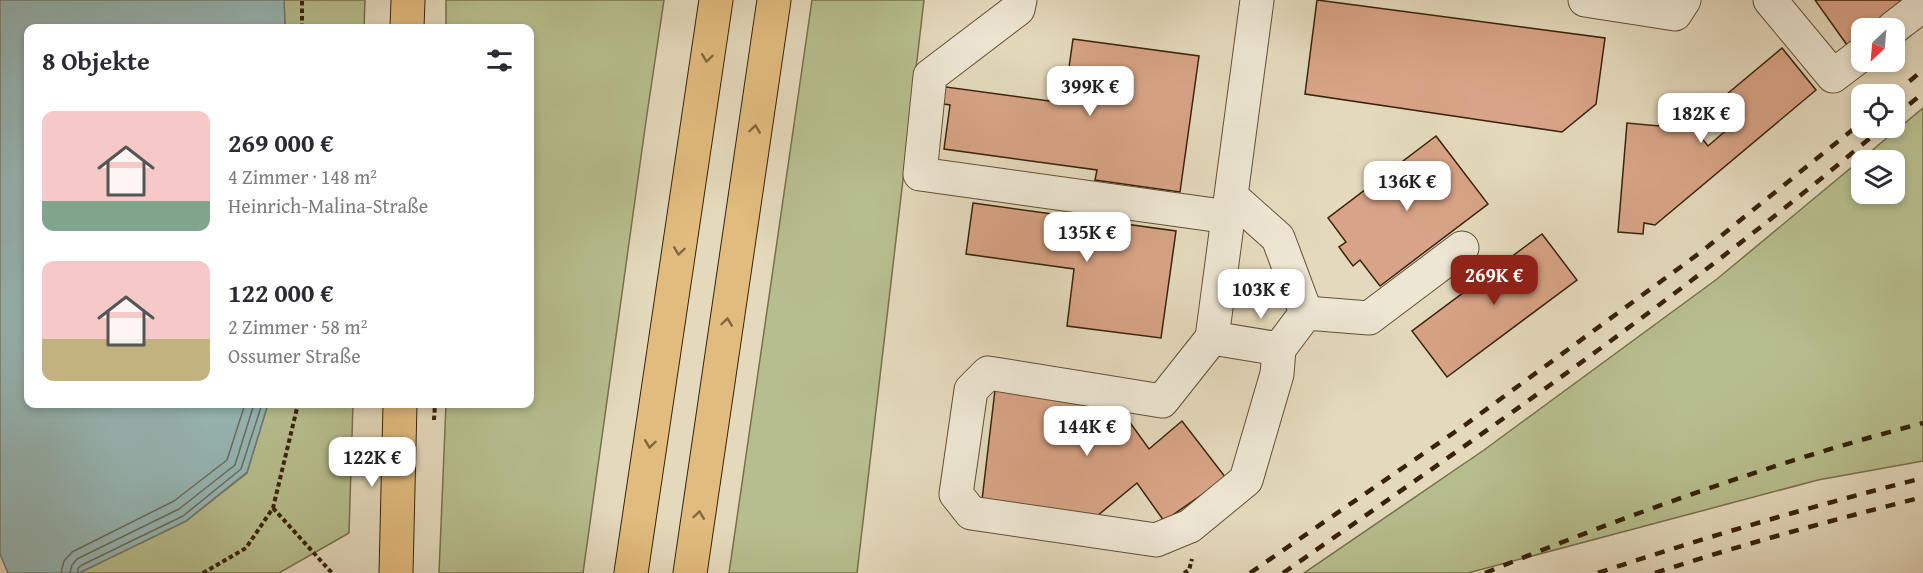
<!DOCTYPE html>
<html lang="de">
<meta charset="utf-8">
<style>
body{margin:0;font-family:"Gentium Book Plus",serif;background:#f7f7f7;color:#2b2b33;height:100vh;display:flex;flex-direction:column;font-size:22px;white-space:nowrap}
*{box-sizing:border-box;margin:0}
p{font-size:20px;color:#7c7c81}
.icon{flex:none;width:33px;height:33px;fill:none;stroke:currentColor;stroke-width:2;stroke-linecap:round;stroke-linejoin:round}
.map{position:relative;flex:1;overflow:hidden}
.sheet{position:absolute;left:24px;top:24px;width:510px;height:384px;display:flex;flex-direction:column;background:#fff;border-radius:12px;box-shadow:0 3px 9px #0003}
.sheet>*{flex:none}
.needle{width:39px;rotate:206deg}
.controls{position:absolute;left:1851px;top:18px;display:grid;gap:12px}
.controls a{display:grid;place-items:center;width:54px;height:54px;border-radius:12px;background:#fff;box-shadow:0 3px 9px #0003;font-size:30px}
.price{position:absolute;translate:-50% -51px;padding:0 14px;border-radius:12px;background:#fff;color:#222;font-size:20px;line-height:39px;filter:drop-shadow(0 2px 3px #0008)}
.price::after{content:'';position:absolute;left:50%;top:36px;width:18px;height:14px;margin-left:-9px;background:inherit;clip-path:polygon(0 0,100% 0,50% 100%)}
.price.current{background:#8f2418;color:#fff}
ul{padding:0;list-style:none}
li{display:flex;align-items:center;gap:18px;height:150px;padding:0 18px}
li span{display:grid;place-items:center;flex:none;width:168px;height:120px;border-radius:12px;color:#555}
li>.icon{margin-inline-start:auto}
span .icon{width:72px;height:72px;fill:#fffc;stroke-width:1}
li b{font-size:26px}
h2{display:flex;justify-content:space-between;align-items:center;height:72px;padding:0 18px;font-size:26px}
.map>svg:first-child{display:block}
.green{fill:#b7be8e;stroke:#78704b;stroke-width:1.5;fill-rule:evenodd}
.water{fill:#97b9b8;stroke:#717d72;stroke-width:1.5}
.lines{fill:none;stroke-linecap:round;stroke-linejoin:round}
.shore{stroke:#686e60;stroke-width:1.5}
.building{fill:#d8a386;stroke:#382308;stroke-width:1.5}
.minor-casing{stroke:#635035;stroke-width:35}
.major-casing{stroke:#382308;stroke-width:35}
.highway-casing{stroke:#382308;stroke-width:35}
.path{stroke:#382308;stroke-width:4;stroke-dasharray:4.5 3;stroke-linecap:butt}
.minor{stroke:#ede6d3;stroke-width:33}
.major{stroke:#e2bc7e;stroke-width:33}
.highway{stroke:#e2bc7e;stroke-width:33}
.rail{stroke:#382308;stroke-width:4.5;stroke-dasharray:10 10;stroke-linecap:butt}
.oneway{stroke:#84683d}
</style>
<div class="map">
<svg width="1923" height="573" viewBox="0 0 1923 573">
<rect width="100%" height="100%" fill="#e4d9bc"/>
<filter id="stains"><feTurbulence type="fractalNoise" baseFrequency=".00333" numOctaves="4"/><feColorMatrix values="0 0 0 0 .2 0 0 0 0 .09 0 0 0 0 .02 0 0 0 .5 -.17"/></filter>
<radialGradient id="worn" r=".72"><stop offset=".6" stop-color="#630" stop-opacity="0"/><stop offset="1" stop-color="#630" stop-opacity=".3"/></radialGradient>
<g class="green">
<polygon points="284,0 365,0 364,28 285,28"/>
<polygon points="446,0 664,0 646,121 583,573 439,573 446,404 530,404 530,28 446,28"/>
<polygon points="812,0 924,0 857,573 729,573"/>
<path d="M1923 108V461L1818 480 1468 573H1304L1484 450 1717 279ZM1862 160H1894V194H1862Z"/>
<polygon points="268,404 353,404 349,533 279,573 79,573 186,521 247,473"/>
</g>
<polygon class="water" points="0,0 284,0 285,28 28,28 28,404 268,404 247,472 186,521 79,573 8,573 0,554"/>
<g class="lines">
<g class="shore">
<polyline points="61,573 64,561 72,552 174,501 227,460 245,404"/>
<polyline points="70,573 72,565 77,559 179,509 235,465 254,404"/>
<polyline points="78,573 78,568 82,565 183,516 241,469 262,404"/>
</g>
</g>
<g class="building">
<polygon points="1317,0 1605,38 1596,104 1562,132 1305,94"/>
<polygon points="1815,0 1910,0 1870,28 1862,28 1862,35 1847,45"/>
<polygon points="1073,39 1199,56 1180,192 1095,180 1097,170 944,149 950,105 937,103 939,86 1064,103"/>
<polygon points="1782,48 1816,90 1655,225 1644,223 1643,234 1618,232 1627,123 1659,126 1662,103 1669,97 1708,146 1744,115 1727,94"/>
<polygon points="1436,136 1488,204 1380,286 1360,260 1353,266 1339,247 1346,242 1328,218"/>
<polygon points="973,203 1176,231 1161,338 1067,326 1074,269 966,254"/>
<polygon points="1542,234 1577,280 1447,377 1412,331"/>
<polygon points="995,390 1113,399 1149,449 1182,421 1226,478 1164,521 1137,483 1097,516 982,500"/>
</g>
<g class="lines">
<defs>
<g id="minor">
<polyline points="1020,0 1018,9 930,76 920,174 1229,217"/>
<polyline points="1585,0 1675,14 1684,0"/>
<polyline points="1770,0 1833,76 1862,54"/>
<polyline points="1893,28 1923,5"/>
<polyline points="1232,197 1278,238 1306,313 1279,349 1212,338 1257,0"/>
<polyline points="1306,313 1369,318 1462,248"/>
<polyline points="1212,338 1162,401 988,373 971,390 956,494 971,513 1156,540 1190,526 1246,480 1277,374 1279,349"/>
</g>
<g id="major">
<polyline points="407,28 408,0"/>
<polyline points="396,573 400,404"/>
</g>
<g id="highway">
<polyline points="631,573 716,0"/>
<polyline points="690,573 774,0"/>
</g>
</defs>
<use href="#minor" class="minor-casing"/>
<use href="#major" class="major-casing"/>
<use href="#highway" class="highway-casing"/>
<g class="path">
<polyline points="302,28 302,0"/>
<polyline points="434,420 435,404"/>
<polyline points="273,508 332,573"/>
<polyline points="203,573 246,548 273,508 298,404"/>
<polyline points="1184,573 1189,570 1192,559"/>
</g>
<use href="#minor" class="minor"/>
<use href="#major" class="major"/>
<use href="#highway" class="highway"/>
<g class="rail">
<polyline points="1894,94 1923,70"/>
<polyline points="1894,117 1923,93"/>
<polyline points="1250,573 1465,425 1701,252 1862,122"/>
<path d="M1283 573C1487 431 1692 289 1882 128"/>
<path d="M1485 573C1627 515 1774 462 1923 423"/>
<path d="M1598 573C1705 537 1813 506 1923 478"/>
<path d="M1655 573C1743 544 1833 520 1923 497"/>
</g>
</g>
<defs><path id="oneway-chevron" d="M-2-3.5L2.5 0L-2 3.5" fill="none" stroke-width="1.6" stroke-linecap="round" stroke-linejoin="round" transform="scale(1.5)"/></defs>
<g class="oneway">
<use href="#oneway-chevron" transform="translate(707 58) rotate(98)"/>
<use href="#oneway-chevron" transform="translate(755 129) rotate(-82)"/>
<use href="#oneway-chevron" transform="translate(679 251) rotate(98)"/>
<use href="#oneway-chevron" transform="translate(727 322) rotate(-82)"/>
<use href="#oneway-chevron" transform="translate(650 444) rotate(98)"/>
<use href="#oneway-chevron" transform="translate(699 515) rotate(-82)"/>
</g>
<rect width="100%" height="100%" filter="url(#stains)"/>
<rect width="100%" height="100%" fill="url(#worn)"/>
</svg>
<div class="controls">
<a><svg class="needle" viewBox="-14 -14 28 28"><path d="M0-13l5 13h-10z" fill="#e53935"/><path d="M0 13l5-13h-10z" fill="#7c7c81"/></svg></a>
<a><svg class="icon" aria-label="locate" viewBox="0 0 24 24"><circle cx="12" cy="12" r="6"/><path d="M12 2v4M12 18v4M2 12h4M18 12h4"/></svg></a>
<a><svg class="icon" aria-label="layers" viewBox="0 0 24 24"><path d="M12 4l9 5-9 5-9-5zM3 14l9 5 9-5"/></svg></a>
</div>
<b class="price" style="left:1090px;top:117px">399K €</b>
<b class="price" style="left:1701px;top:144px">182K €</b>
<b class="price" style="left:1407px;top:212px">136K €</b>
<b class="price" style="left:1087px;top:263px">135K €</b>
<b class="price current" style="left:1494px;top:306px">269K €</b>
<b class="price" style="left:1261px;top:320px">103K €</b>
<b class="price" style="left:1087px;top:457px">144K €</b>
<b class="price" style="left:372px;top:488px">122K €</b>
<section class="sheet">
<h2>8 Objekte<svg class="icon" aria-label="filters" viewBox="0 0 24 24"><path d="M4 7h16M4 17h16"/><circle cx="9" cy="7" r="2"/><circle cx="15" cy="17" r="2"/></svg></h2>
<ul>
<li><span style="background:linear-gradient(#f6c9c9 75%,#7fa58c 0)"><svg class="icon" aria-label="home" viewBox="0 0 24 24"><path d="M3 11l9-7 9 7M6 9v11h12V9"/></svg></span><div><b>269 000 €</b><p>4 Zimmer · 148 m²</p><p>Heinrich-Malina-Straße</p></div></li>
<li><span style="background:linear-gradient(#f6c9c9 65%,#c2b280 0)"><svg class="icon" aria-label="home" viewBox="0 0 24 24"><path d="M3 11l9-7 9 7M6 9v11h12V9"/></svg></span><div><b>122 000 €</b><p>2 Zimmer · 58 m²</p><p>Ossumer Straße</p></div></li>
</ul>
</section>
</div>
